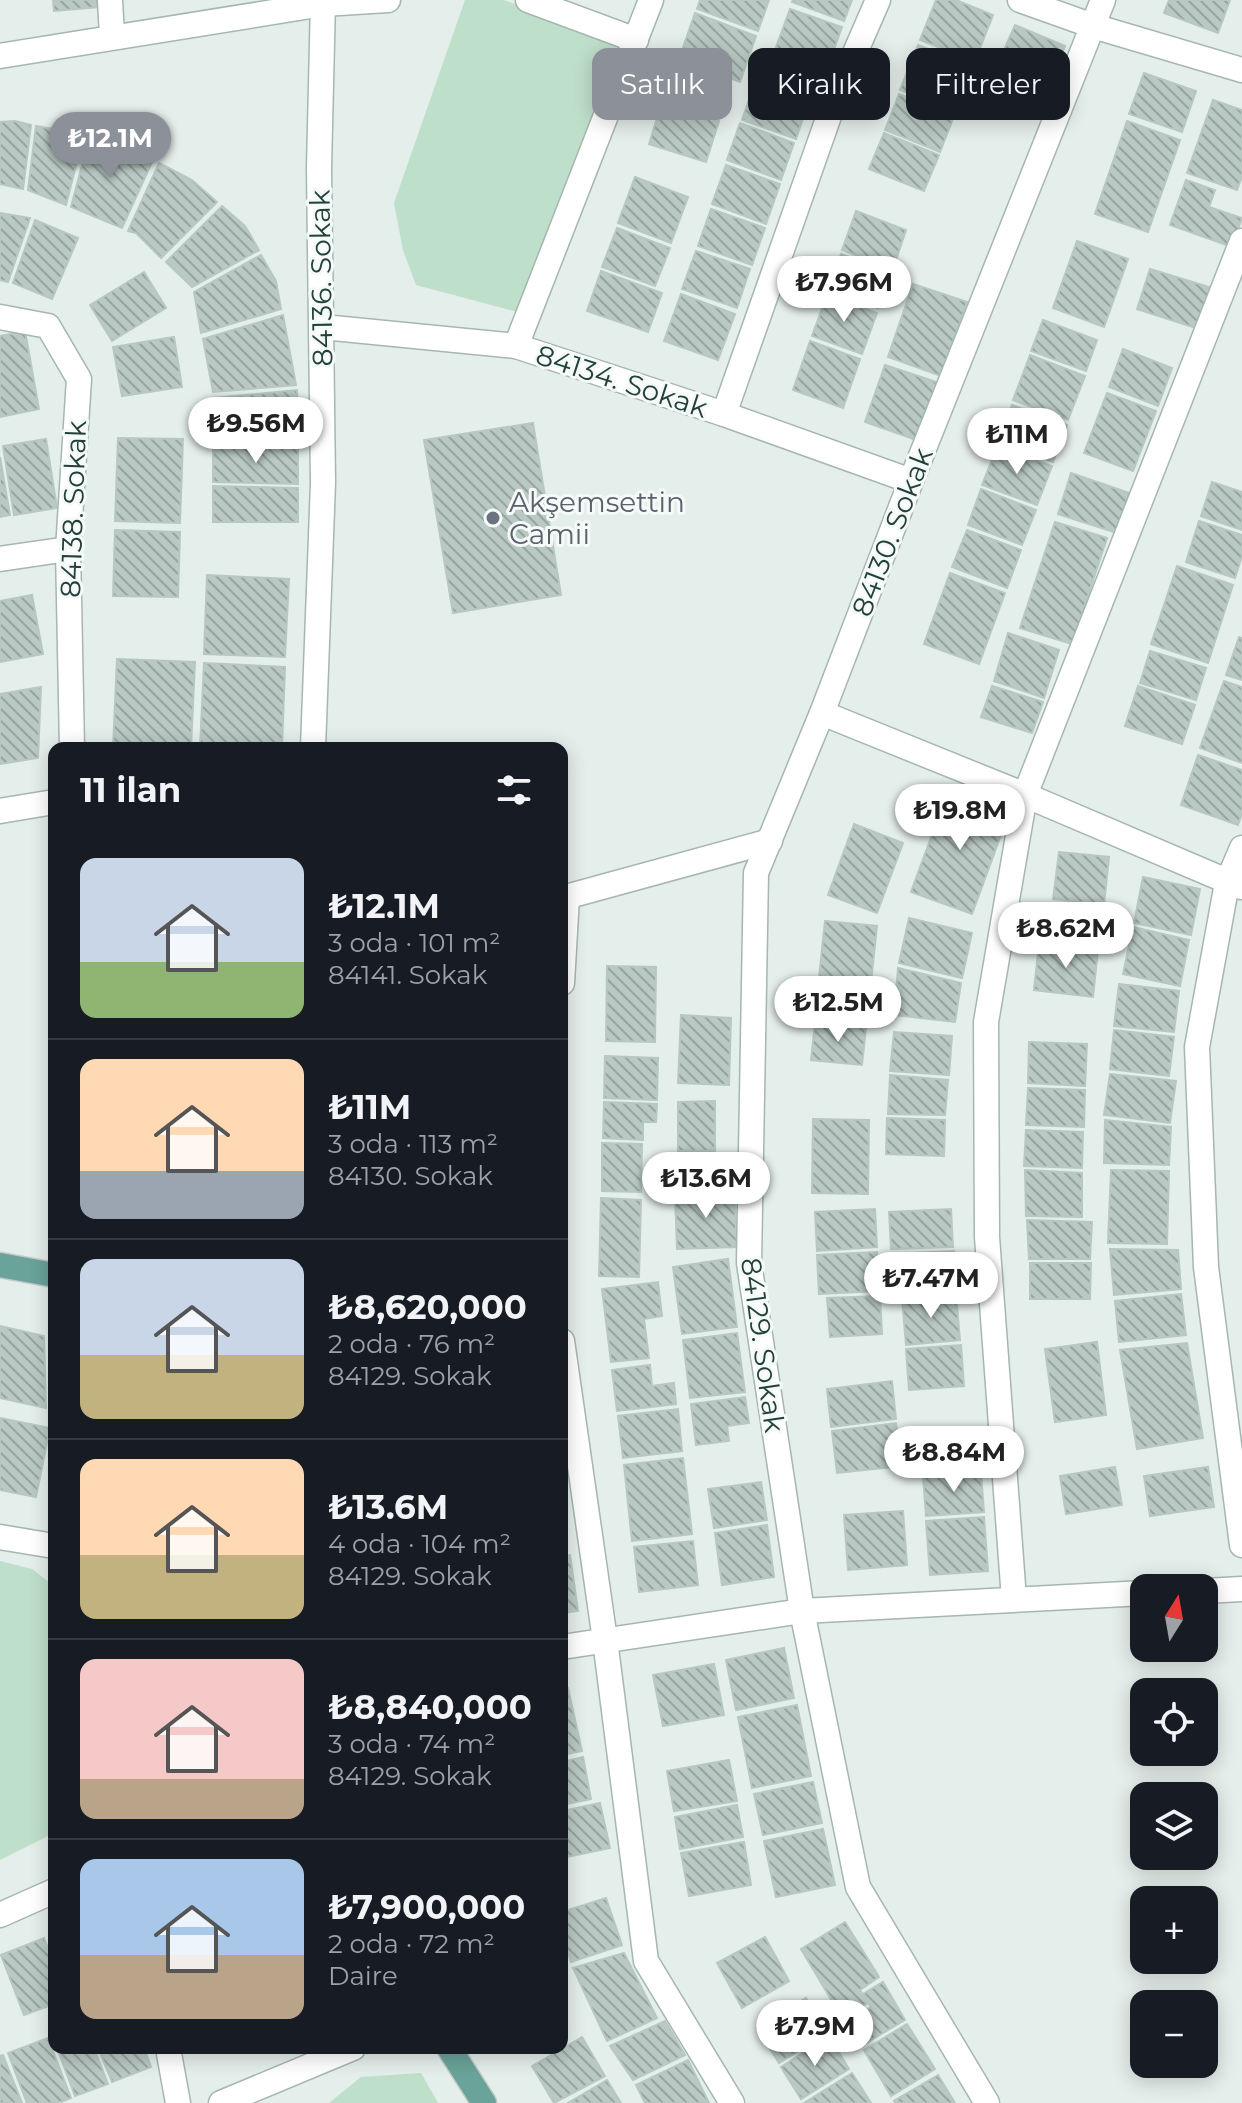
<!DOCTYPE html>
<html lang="tr">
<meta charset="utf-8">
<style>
body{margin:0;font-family:Montserrat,sans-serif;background:#20242c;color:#f1f3f6;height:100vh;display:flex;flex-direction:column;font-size:30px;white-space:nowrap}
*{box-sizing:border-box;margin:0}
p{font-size:26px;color:#9ea1a6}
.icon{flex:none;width:44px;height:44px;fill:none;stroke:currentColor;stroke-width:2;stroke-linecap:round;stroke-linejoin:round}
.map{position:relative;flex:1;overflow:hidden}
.drawer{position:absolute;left:48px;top:742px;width:520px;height:1312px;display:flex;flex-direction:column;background:#171b24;border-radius:16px;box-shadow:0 4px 20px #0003}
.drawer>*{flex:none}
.banner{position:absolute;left:592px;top:48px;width:530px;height:72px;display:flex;gap:16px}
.needle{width:52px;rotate:11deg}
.buttons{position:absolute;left:1130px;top:1574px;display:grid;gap:16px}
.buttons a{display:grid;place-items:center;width:88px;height:88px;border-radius:16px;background:#171b24;box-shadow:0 4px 20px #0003;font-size:40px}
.price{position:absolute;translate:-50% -68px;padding:0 18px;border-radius:28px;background:#fff;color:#222;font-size:26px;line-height:52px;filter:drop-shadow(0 2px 4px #0008)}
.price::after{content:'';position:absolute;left:50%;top:48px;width:24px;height:18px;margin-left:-12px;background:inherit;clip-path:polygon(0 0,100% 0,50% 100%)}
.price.selected{background:#8c9099;color:#fff}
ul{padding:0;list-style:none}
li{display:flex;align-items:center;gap:24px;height:200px;padding:0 32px}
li+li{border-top:2px solid #363941}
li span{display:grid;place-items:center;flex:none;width:224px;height:160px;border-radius:16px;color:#555}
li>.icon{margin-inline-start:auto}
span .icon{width:96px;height:96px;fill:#fffc;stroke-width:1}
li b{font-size:34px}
h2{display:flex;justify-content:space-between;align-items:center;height:96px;padding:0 32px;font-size:34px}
.pill{padding:0 28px;border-radius:16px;background:#171b24;box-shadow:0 4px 20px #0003;font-size:28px;line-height:72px}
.pill.selected{background:#8c9099;color:#fff}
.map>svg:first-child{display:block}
.green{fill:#bedfc9}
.building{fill:url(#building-back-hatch);stroke:#b7c8c2;stroke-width:2}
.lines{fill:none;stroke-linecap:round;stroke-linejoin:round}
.minor-casing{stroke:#a6b6b2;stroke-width:27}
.major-casing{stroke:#c1cac8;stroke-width:27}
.minor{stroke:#fff;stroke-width:24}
.major{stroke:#69a399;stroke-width:24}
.worship-dot{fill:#6b7280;stroke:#f5faf8;stroke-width:3}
.labels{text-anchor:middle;stroke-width:6;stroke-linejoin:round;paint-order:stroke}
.street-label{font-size:28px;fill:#23403b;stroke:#f5faf8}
.worship-label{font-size:28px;fill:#5b616d;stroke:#f5faf8;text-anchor:start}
</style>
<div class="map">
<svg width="1242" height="2103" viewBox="0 0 1242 2103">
<defs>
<pattern id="building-back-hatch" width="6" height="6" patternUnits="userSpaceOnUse" patternTransform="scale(2)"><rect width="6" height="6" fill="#bac9c4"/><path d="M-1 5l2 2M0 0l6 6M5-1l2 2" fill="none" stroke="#97a5a0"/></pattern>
</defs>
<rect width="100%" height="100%" fill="#e4eeea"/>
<g class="green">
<polygon points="465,0 504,0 625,45 529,315 416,285 403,250 394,203"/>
<polygon points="0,1561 32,1569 54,1586 54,1833 0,1860"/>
<polygon points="421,2073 438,2103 329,2103 361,2077"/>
</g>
<g class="building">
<polygon points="53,0 98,0 99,7 54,11"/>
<polygon points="700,0 769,0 758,31 697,9"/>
<polygon points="793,0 852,0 844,21 792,2"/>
<polygon points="936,0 956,0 993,15 975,61 920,40"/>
<polygon points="1169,0 1230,0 1218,33 1164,13"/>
<polygon points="790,9 842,27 819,90 767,72"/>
<polygon points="695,13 756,36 740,82 679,59"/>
<polygon points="1015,25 1065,46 1050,81 1034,74 1028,90 993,75"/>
<polygon points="918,45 973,67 955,112 900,90"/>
<polygon points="1144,73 1196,91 1182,132 1129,114"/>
<polygon points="754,85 808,104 796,139 742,120"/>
<polygon points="899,94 954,116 940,152 885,130"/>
<polygon points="1213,100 1242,110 1242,176 1237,190 1187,173"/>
<polygon points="662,102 719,121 706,162 649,144"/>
<polygon points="15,121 31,125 23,189 0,184 0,122"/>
<polygon points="1127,121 1180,140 1148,232 1095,214"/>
<polygon points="740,123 794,143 781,180 727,160"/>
<polygon points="36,126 84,134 66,205 28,190"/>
<polygon points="884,133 939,155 924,191 869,169"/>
<polygon points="90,135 112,140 153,160 122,228 71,207"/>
<polygon points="159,163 192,180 217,202 161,258 136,233 128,231"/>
<polygon points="726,165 780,184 766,224 712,204"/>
<polygon points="635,177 688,197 671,243 618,223"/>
<polygon points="1186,180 1215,190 1209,207 1242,218 1232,247 1170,225"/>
<polygon points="222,206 245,226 259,250 192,287 166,262"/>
<polygon points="711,209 765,228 752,265 698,246"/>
<polygon points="856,211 906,230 893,269 842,250"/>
<polygon points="0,213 30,218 8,282 0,280"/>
<polygon points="35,220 78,238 52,299 13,283"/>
<polygon points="617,228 670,248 655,286 602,267"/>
<polygon points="1077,241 1128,259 1104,327 1053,308"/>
<polygon points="696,251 750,269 737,308 682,289"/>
<polygon points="841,254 891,273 878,308 828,290"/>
<polygon points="261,255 276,281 281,309 201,333 194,292"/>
<polygon points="1150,269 1212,288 1199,329 1137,309"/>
<polygon points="601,271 662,293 648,332 587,311"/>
<polygon points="144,272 166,308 112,341 90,305"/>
<polygon points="913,284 967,302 941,376 888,357"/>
<polygon points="681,294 735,314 718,360 664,341"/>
<polygon points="827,295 877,313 862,354 812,336"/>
<polygon points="283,315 296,385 213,392 203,339"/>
<polygon points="1043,320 1097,340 1086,371 1031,351"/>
<polygon points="25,331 39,409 0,417 0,336"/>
<polygon points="174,337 182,387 122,396 113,347"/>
<polygon points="810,341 860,359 843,408 793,390"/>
<polygon points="1123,349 1172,368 1158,406 1109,387"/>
<polygon points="1030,355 1085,376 1068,420 1013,400"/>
<polygon points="885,365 939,383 919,441 865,422"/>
<polygon points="297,390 299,441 214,441 214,398"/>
<polygon points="1107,393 1156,411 1133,471 1084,453"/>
<polygon points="1012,405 1067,425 1053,462 998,442"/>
<polygon points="533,423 561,595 453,613 424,440"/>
<polygon points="118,438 183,439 180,523 115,521"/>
<polygon points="46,439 57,508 14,515 3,446"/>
<polygon points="213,446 298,446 298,484 213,482"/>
<polygon points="997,447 1052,466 1037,505 982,485"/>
<polygon points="0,457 10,515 0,517"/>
<polygon points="1071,473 1129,493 1117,533 1058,514"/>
<polygon points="1212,482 1242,492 1242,530 1201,516"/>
<polygon points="213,486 298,488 298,522 213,522"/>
<polygon points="981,489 1036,510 1022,545 968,525"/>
<polygon points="1199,521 1242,535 1242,556 1235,578 1186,562"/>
<polygon points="1055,522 1107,538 1072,644 1020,628"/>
<polygon points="115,530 180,532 178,597 113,596"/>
<polygon points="967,530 1021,550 1007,588 952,567"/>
<polygon points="1177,566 1233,585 1208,663 1151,644"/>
<polygon points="950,573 1005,593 979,664 924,644"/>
<polygon points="207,575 289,579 285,657 204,654"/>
<polygon points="32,595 43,654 0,662 0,601"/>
<polygon points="1008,633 1059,650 1044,698 994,681"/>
<polygon points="1239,637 1242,638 1242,680 1226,675"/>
<polygon points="1150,651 1206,668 1196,700 1140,683"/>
<polygon points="117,659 195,662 191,748 113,748"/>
<polygon points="204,663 285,667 282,748 200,748"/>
<polygon points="1224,681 1242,687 1242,763 1200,748"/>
<polygon points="992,686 1043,702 1032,733 981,717"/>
<polygon points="1138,686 1195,705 1182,744 1125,726"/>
<polygon points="41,687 38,758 0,764 0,694"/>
<polygon points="1198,755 1242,770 1242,813 1238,825 1181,805"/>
<polygon points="948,791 1009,813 972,914 911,892"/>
<polygon points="854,824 903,843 877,913 828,895"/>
<polygon points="1059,852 1109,857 1104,905 1053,899"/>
<polygon points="1143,877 1200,889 1191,935 1134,923"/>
<polygon points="1043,903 1103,910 1099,946 1039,939"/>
<polygon points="909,918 972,933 962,978 899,963"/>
<polygon points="825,921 877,926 867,1020 815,1015"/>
<polygon points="1133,927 1189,940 1180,986 1123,974"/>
<polygon points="1039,943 1098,950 1093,997 1034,990"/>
<polygon points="607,966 656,967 655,1042 606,1041"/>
<polygon points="898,968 961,983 955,1022 894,1015"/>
<polygon points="1119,984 1179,991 1174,1032 1114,1026"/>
<polygon points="681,1015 731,1018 729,1085 678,1083"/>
<polygon points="815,1022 866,1028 862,1065 811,1060"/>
<polygon points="1114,1030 1174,1037 1169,1076 1110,1069"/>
<polygon points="894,1032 952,1036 949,1075 890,1071"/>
<polygon points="1029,1042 1087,1044 1085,1086 1028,1083"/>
<polygon points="605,1056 658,1058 657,1100 604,1098"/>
<polygon points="1110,1074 1176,1081 1170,1123 1104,1115"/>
<polygon points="890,1075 948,1080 945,1115 888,1114"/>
<polygon points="1028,1088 1085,1090 1084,1127 1026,1125"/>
<polygon points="715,1101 715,1151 678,1151 678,1102"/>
<polygon points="604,1102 657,1104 656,1122 643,1122 643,1140 603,1138"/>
<polygon points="887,1118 945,1120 944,1156 886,1154"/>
<polygon points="813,1119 869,1120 868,1194 812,1193"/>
<polygon points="1105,1120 1171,1127 1169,1165 1104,1163"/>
<polygon points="1026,1130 1083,1132 1082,1168 1024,1166"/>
<polygon points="602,1143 642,1144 641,1192 602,1191"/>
<polygon points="1025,1170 1082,1173 1082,1217 1026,1216"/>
<polygon points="1111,1170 1169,1171 1167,1244 1108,1243"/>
<polygon points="734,1191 737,1247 677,1249 675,1194"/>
<polygon points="601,1198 641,1200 639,1277 599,1276"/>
<polygon points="875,1209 877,1247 817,1251 815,1212"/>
<polygon points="951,1209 953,1247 891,1249 889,1212"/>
<polygon points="1027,1220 1092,1222 1090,1259 1029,1259"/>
<polygon points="1110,1249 1178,1250 1181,1289 1114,1295"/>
<polygon points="954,1251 955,1289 895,1295 891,1254"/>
<polygon points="877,1252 879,1291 819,1294 817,1255"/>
<polygon points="728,1259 737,1327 682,1334 673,1267"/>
<polygon points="1030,1263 1091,1263 1090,1299 1030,1299"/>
<polygon points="658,1282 662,1316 644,1319 649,1358 611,1362 602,1289"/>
<polygon points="956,1294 960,1340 906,1345 902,1299"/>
<polygon points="1181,1294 1186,1335 1119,1342 1115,1301"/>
<polygon points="880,1296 882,1334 830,1337 827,1298"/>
<polygon points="0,1326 44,1336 46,1408 0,1398"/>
<polygon points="737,1333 745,1392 690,1398 683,1340"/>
<polygon points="1097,1342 1106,1415 1055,1422 1045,1349"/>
<polygon points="1187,1343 1203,1438 1137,1449 1120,1350"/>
<polygon points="961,1345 964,1386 909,1390 906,1349"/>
<polygon points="650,1365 652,1386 674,1383 676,1404 617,1411 612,1370"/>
<polygon points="892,1381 896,1419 831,1427 827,1389"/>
<polygon points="745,1397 749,1423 727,1426 729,1441 696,1445 691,1404"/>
<polygon points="678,1409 682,1451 623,1458 618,1416"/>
<polygon points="0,1418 50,1428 36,1497 0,1490"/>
<polygon points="896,1423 902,1466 837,1473 832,1431"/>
<polygon points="683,1458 692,1534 632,1541 624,1465"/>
<polygon points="1115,1467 1122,1505 1066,1514 1060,1476"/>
<polygon points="1208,1467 1214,1507 1150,1516 1144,1476"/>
<polygon points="981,1473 984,1512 926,1516 923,1477"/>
<polygon points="761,1482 767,1520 714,1528 708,1489"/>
<polygon points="903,1511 907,1565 848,1570 844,1515"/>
<polygon points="984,1517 988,1571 930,1575 926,1521"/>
<polygon points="767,1525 774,1577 722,1585 715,1533"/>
<polygon points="693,1541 698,1585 639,1592 634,1547"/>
<polygon points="570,1555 578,1611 562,1613 562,1556"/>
<polygon points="784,1648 794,1698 736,1710 726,1660"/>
<polygon points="714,1664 724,1715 663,1726 653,1675"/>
<polygon points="568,1688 582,1751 562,1755 562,1689"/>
<polygon points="797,1705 811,1776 752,1788 738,1717"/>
<polygon points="583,1757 591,1799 562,1805 562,1762"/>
<polygon points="729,1760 737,1801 674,1811 667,1771"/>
<polygon points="813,1782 822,1823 763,1835 754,1794"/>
<polygon points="600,1803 610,1848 562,1858 562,1811"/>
<polygon points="737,1805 743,1837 680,1849 675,1817"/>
<polygon points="823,1829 835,1885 776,1897 764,1841"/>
<polygon points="744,1842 751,1885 689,1896 681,1853"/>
<polygon points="606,1898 622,1945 571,1962 562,1934 562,1912"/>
<polygon points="845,1922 879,1977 860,1990 868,2003 842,2018 801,1949"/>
<polygon points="765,1937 789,1981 742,2008 717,1963"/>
<polygon points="44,1938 54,1964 54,2004 24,2015 1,1955"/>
<polygon points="624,1953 657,2018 607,2041 573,1968"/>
<polygon points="883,1982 905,2020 861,2046 846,2024 871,2007 863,1994"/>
<polygon points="806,1998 827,2033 779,2063 757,2028"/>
<polygon points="665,2021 685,2055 633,2080 610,2046"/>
<polygon points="907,2024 935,2069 891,2096 864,2050"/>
<polygon points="829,2036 849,2069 801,2099 781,2067"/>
<polygon points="582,2037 605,2076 554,2103 532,2066"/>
<polygon points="48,2038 71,2098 58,2103 27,2103 8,2053"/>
<polygon points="57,2048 94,2048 108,2084 75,2096"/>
<polygon points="98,2048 144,2048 151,2067 112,2082"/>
<polygon points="3,2055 22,2103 0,2103 0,2056"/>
<polygon points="688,2060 709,2103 645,2103 636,2085"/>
<polygon points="852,2073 871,2103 804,2103"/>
<polygon points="938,2075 955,2103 895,2103 894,2101"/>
<polygon points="607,2080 621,2103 568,2103"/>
</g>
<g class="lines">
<defs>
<g id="minor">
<polyline points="110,0 112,36"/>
<polyline points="528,0 636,40"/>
<polyline points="1020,0 1093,26 1242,70"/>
<polyline points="0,56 323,4 388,0"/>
<polyline points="0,317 48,326 79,379 68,549 72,748"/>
<polyline points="323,327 516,346 724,414 911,481"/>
<polyline points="516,346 651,0"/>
<polyline points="724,414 835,99 878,0"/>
<polyline points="0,559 68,549"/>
<polyline points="822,713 1025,795 1241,887"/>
<polyline points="313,748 323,483 319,168 323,0"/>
<polyline points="0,811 54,802"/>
<polyline points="1242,848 1227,883 1197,1047 1206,1267 1242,1545"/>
<polyline points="562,898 770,841"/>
<polyline points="562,983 567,897"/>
<polyline points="562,1341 605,1640 646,1961 732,2103"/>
<polyline points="0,1537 54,1546"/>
<polyline points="1204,1591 1242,1589"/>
<polyline points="1014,1599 987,1237 986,1022 1025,795 1242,241"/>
<polyline points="562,1647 802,1611 1144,1593"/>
<polyline points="0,1915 54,1891"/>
<polyline points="168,2048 178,2103"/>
<polyline points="221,2103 353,2048"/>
<polyline points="987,2103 858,1887 802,1611 749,1263 756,873 822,713 911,481 1103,0"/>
</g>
<g id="major">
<polyline points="0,1265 54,1275"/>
<polyline points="449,2048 484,2103"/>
</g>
</defs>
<use href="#minor" class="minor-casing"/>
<use href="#major" class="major-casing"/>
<use href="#minor" class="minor"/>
<use href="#major" class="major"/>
</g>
<circle class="worship-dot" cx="493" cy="518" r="8"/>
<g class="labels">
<g class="street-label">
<text transform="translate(321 278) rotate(-91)" y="10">84136. Sokak</text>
<text transform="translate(622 381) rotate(18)" y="10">84134. Sokak</text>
<text transform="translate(73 509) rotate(-88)" y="10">84138. Sokak</text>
<text transform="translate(892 532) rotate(-69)" y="10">84130. Sokak</text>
<text transform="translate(763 1345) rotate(82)" y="10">84129. Sokak</text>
</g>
<g class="worship-label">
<text x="509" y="512">Akşemsettin<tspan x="509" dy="32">Camii</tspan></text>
</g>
</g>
</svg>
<div class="buttons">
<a><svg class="needle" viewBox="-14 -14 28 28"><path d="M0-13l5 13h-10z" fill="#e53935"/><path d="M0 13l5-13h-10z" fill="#9ea1a6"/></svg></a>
<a><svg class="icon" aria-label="locate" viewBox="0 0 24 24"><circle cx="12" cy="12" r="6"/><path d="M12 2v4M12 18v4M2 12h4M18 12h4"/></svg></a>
<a><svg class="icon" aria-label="layers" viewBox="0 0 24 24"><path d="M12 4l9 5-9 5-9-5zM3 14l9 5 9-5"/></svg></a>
<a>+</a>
<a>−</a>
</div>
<b class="price selected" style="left:110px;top:180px">₺12.1M</b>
<b class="price" style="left:844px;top:324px">₺7.96M</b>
<b class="price" style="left:256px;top:465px">₺9.56M</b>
<b class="price" style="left:1017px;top:476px">₺11M</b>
<b class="price" style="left:960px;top:852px">₺19.8M</b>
<b class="price" style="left:1066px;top:970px">₺8.62M</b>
<b class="price" style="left:838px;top:1044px">₺12.5M</b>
<b class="price" style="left:706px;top:1220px">₺13.6M</b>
<b class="price" style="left:931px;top:1320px">₺7.47M</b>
<b class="price" style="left:954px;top:1494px">₺8.84M</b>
<b class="price" style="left:815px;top:2068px">₺7.9M</b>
<div class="banner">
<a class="pill selected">Satılık</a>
<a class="pill">Kiralık</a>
<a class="pill">Filtreler</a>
</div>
<section class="drawer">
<h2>11 ilan<svg class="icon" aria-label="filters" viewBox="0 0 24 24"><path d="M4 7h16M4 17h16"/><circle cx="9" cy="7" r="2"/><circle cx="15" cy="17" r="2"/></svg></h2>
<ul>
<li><span style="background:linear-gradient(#c9d6e8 65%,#8fb573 0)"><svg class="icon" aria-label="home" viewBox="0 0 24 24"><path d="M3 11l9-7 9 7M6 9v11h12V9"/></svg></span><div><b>₺12.1M</b><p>3 oda · 101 m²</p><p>84141. Sokak</p></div></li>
<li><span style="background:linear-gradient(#ffd9b3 70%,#9aa5b1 0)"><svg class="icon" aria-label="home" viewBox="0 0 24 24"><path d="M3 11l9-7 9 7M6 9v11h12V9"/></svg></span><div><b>₺11M</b><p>3 oda · 113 m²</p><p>84130. Sokak</p></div></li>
<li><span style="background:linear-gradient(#c9d6e8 60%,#c2b280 0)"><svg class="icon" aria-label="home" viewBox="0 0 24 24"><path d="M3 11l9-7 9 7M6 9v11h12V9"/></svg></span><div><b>₺8,620,000</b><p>2 oda · 76 m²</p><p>84129. Sokak</p></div></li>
<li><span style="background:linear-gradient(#ffd9b3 60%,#c2b280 0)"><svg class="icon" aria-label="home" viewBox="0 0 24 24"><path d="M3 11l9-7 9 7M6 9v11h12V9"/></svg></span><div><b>₺13.6M</b><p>4 oda · 104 m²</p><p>84129. Sokak</p></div></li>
<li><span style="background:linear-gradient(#f6c9c9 75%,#b9a48a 0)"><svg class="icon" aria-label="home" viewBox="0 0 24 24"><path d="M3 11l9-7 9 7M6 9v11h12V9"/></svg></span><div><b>₺8,840,000</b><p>3 oda · 74 m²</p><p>84129. Sokak</p></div></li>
<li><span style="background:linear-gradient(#a9c7e8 60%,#b9a48a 0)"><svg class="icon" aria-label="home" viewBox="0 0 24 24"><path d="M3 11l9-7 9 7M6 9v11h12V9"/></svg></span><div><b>₺7,900,000</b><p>2 oda · 72 m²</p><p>Daire</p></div></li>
</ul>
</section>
</div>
